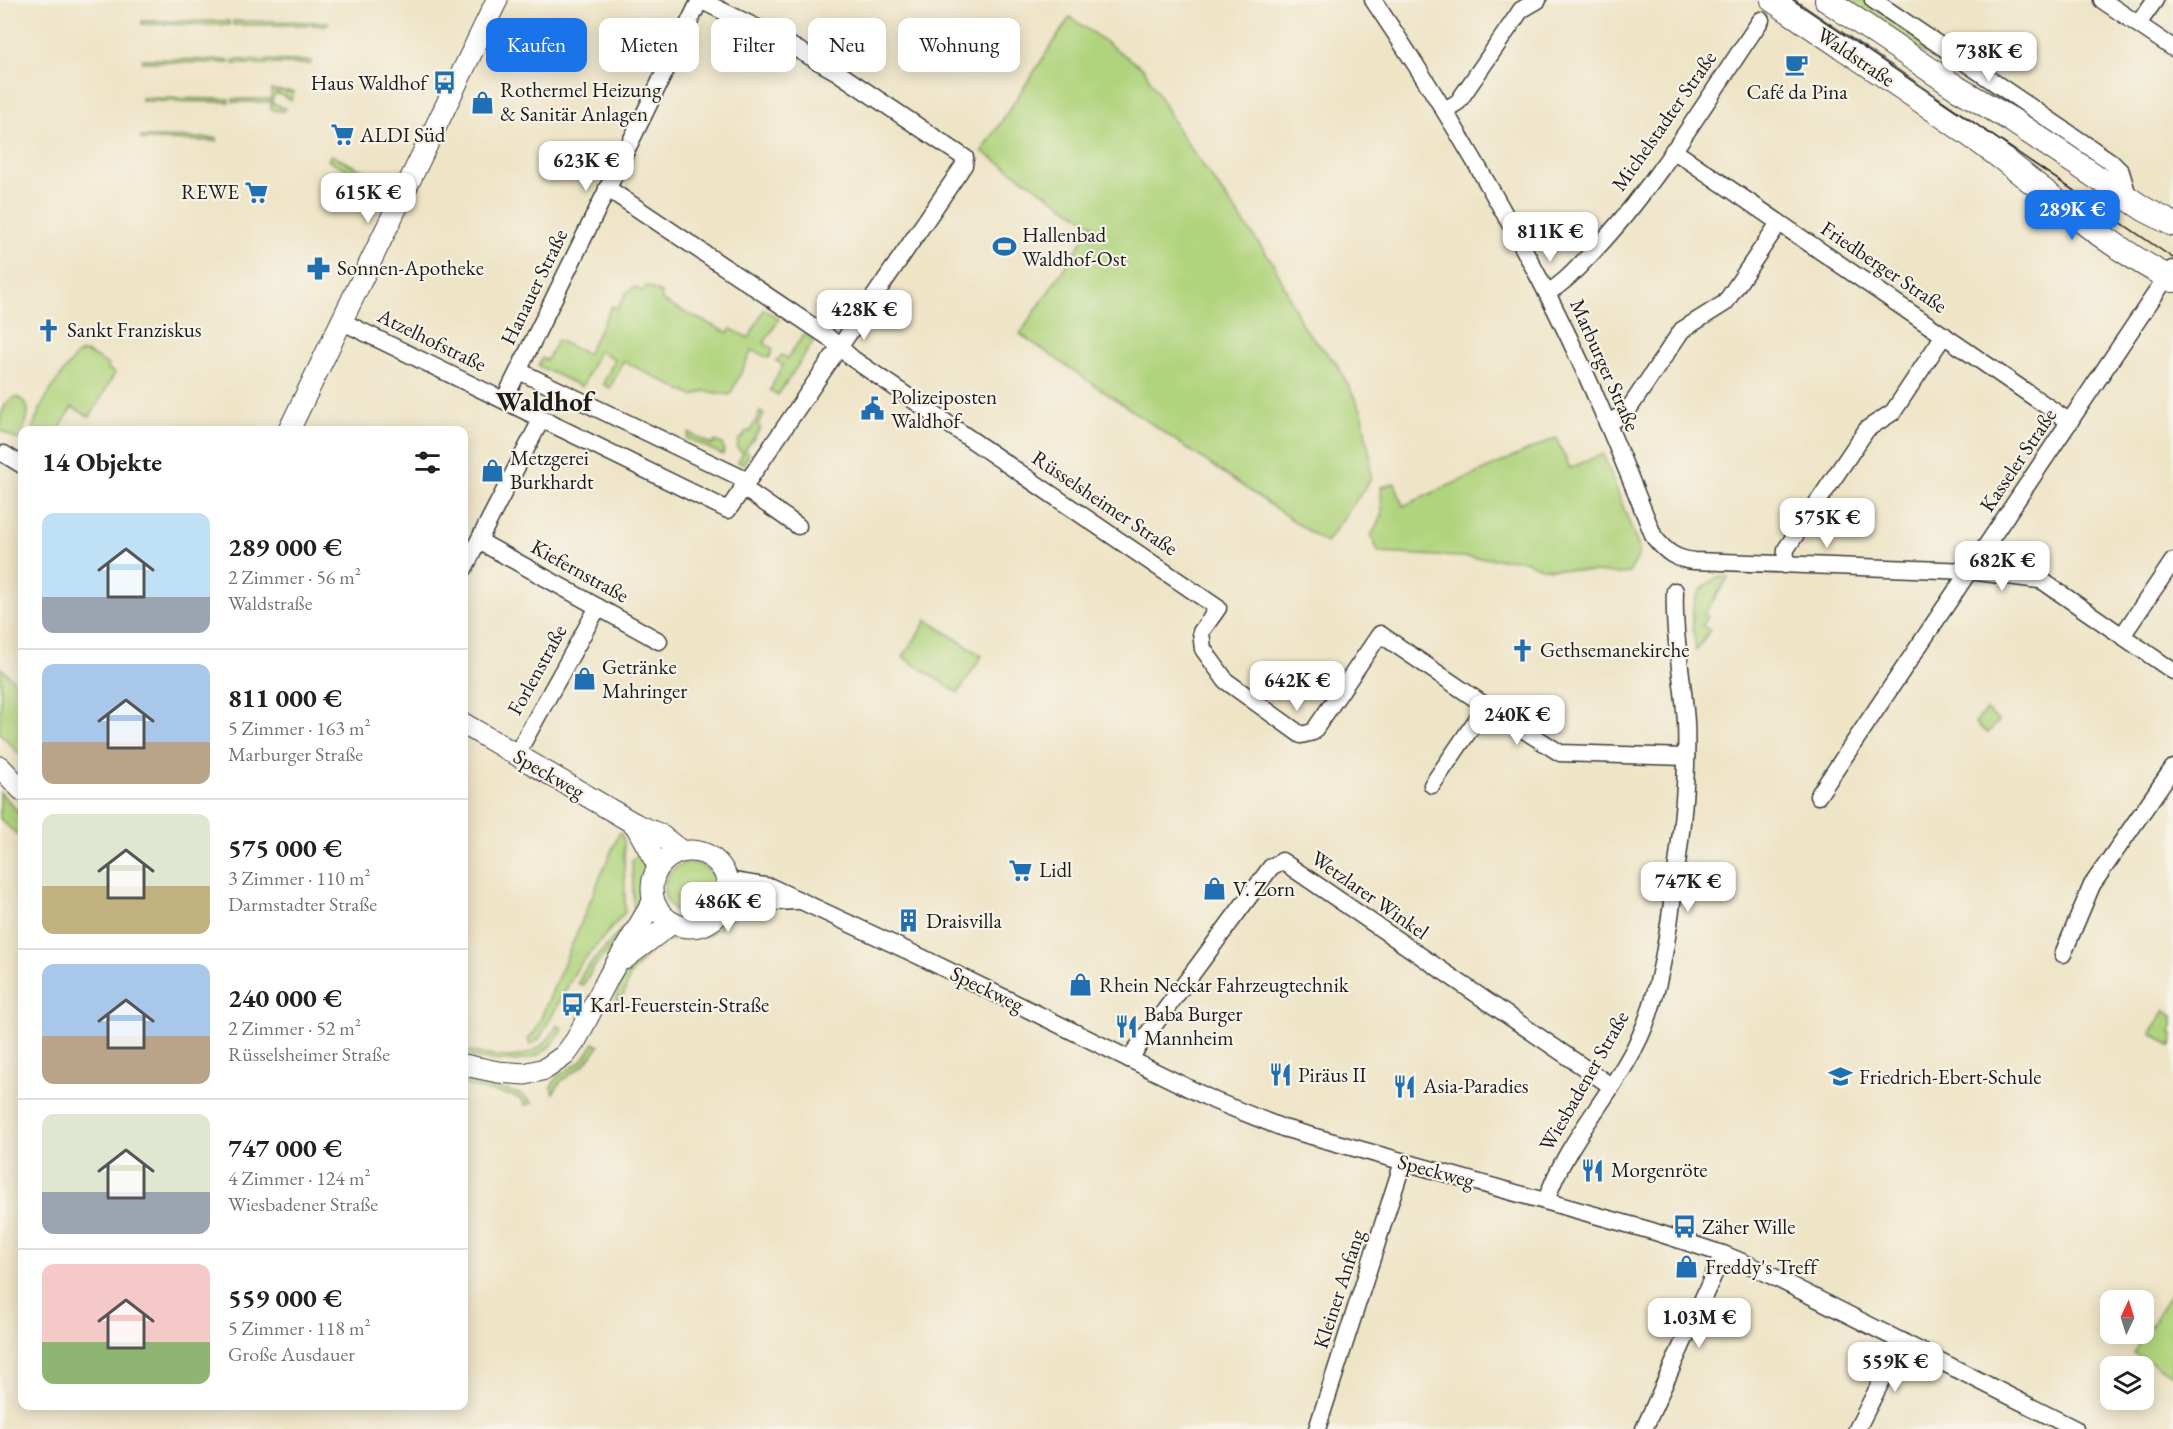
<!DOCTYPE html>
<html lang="de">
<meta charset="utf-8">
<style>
body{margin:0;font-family:"EB Garamond",serif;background:#f6f6f6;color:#202124;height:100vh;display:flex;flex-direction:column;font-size:22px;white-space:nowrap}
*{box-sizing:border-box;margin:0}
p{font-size:20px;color:#757577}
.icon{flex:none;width:33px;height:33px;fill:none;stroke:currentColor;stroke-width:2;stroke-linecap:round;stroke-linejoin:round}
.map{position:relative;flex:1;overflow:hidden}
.sheet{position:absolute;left:18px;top:426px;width:450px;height:984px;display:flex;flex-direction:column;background:#fff;border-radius:12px;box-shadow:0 3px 15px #0003}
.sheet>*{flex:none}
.banner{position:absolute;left:486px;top:18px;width:570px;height:54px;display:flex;gap:12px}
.needle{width:39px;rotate:4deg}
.fabs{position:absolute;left:2100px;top:1290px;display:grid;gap:12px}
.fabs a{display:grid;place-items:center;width:54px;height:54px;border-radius:12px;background:#fff;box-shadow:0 3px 15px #0003;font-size:30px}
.price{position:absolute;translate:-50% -51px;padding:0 14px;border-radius:12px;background:#fff;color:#222;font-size:20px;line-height:39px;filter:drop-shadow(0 2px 3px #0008)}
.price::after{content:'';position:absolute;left:50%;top:36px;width:18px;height:14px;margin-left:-9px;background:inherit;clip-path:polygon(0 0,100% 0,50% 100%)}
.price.on{background:#1a73e8;color:#fff}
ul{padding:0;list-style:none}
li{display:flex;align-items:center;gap:18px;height:150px;padding:0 24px}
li+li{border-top:2px solid #e0e0e0}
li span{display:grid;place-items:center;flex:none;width:168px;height:120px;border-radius:12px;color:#555}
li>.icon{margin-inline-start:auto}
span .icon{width:72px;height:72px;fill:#fffc;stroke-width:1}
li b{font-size:26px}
h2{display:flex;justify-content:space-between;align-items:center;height:72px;padding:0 24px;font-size:26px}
.chip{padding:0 21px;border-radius:12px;background:#fff;box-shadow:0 3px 15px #0003;font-size:21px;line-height:54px}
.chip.on{background:#1a73e8;color:#fff}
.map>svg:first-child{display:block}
.green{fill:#b0d47d;stroke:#66784c;stroke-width:1.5}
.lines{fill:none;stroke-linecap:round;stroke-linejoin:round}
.minor-casing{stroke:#3c3a36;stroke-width:19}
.tertiary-casing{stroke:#3c3a36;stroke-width:23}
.secondary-casing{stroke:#3c3a36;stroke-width:26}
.minor{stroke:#fff;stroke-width:16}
.tertiary{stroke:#fff;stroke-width:21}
.secondary{stroke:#fff;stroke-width:24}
.tram{stroke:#1c1c1c;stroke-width:1.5}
.labels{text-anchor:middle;stroke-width:4.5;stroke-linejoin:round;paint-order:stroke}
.street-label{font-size:21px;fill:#1c1c1c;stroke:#f7f3e8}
.poi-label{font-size:21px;fill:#1c1c1c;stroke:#f7f3e8;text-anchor:start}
.district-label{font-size:27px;font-weight:bold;fill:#1c1c1c;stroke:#f7f3e8}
</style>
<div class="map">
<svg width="2173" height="1429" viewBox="0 0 2173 1429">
<rect width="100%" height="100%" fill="#f7f3e8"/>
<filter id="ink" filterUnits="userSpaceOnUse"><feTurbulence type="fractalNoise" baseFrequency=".0167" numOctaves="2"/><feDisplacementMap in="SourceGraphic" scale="12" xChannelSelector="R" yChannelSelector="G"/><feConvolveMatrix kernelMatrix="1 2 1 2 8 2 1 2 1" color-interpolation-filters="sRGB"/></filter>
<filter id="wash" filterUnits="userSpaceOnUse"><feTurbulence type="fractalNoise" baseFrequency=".008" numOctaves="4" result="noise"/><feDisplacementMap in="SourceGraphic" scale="24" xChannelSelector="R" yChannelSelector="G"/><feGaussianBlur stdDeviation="1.35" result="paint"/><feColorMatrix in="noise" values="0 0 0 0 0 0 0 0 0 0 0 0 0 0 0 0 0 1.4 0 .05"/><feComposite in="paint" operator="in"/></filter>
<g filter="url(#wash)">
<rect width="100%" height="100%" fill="#eee4c6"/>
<g class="green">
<polygon points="1843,0 1864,0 2102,162 2121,182"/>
<polygon points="1070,17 1144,69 1182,136 1275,266 1303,327 1337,364 1361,410 1370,456 1371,479 1326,543 1020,334 1093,225 982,151"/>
<polygon points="142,21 229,21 229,25 142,24"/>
<polygon points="233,21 328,22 328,25 233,25"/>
<polygon points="142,59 229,60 229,63 142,62"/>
<polygon points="233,60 311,61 311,64 233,64"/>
<polygon points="271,90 294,92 291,100 276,93 271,102 286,109 284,111 271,110 271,102 233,102 233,99 271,99"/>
<polygon points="142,98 229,99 229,102 142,101"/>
<polygon points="141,137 217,138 217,141 141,140"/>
<polygon points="331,155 380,179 378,184 328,160"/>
<polygon points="646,286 661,293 662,301 728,333 731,329 749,338 764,309 779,319 764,343 773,349 769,358 752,350 730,395 704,391 693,396 623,361 610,388 603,384 615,359 599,351 582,387 538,366 542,358 547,360 557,340 587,354 612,306 618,308 626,293 635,287 643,292"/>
<polygon points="804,334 814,341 778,395 770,390 783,365 776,361 782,355 787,359"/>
<path d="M86 352 109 365 107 368 115 373 90 417 72 407 59 430H32C42 400 55 382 75 357L79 353Z"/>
<path d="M17 397C37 407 25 425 18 440L0 430C0 418 2 400 17 397Z"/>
<polygon points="760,412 764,414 757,425 761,428 745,450 749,454 743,464 738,462 743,453 737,448 739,439 743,437 746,431 750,432"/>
<polygon points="689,433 713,445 715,441 722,444 724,450 723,455 687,438"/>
<polygon points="1556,438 1570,468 1603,454 1639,548 1638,557 1629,573 1620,574 1542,568 1521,560 1379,553 1371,536 1382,516 1381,487 1395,483 1403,506"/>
<path d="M1721 577H1729L1704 614 1708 617 1702 626 1710 630 1696 651C1692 621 1685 589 1721 577Z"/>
<polygon points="927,620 982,656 958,693 903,657"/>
<polygon points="1,668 22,688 22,757 0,733"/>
<polygon points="1986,710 1999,721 1988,733 1975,723"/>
<polygon points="0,792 22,816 22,839 0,819"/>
<polygon points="619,833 621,833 624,841 625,912 578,967 540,1038 530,1045 528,1039 535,1032"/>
<polygon points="644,850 648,864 644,906 634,916 632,860"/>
<circle cx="690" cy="889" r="26"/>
<polygon points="746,911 732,918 708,936 662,941 675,933 690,934 703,932 716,926 727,915"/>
<polygon points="626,924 630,928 593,968 583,985 578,983 584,971"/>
<path d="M652 950 630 975 621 1002 616 1001C620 974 629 964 652 950Z"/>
<polygon points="2165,1010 2173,1015 2173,1027 2170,1032 2173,1035 2172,1046 2151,1033"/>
<path d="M557 1025 562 1028C543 1071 502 1062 464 1056V1050C501 1060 538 1065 557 1025Z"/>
<polygon points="594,1043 599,1046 585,1064 561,1081 553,1093 551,1087 558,1076 579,1063 585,1057"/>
<polygon points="464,1080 521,1094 532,1103 524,1105 523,1101 516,1097 464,1085"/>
<polygon points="2173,1290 2173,1375 2133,1353"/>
</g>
</g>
<g filter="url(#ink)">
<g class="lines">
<defs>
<g id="minor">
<path d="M1373 0C1440 99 1501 202 1555 309 1592 383 1623 460 1654 537 1666 552 1675 559 1694 561L1970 571 2039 580"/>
<polyline points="1873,0 2110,161 2121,172 2129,199"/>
<polyline points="2102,0 2173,48"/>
<polyline points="2138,24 2155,0"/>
<polyline points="1445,110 1458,102 1521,10 1538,0"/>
<polyline points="1673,150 2070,422"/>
<polyline points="607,188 827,336 853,359 1218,608 1201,632 1203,649 1226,681 1301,735 1313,732 1380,634 1486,706 1560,753 1686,757"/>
<path d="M1547 293C1565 283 1577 268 1591 254 1657 185 1707 99 1761 20"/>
<polyline points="343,322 728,510 964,165 965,158 837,72 770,34 700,0"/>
<polyline points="519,371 746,480"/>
<polyline points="504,400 700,0"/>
<polyline points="1607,423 1626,413 1682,330 1725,303 1779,223"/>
<polyline points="4,454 22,465"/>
<polyline points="742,487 798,526"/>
<polyline points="479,541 659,641"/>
<polyline points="1989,544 2173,671"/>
<polyline points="1785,565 1786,549 1867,429 1893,412 1944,335"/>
<polyline points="464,569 542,418"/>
<polyline points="2122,636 2173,561"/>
<polyline points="516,755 598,607"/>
<polyline points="1432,785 1486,706"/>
<polyline points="1818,796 2172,269"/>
<polyline points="727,880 771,887 921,957 1215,1101 1283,1128 1652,1231 1723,1254 1754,1267 2075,1429"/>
<polyline points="724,907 751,903 797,901"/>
<polyline points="2063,954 2092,885 2173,768"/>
<polyline points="1129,1059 1271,867 1282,861 1611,1086"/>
<path d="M1546 1201C1568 1133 1627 1082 1649 1014 1664 969 1670 919 1676 872 1683 822 1688 772 1686 722 1683 678 1673 635 1675 591"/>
<polyline points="1317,1429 1403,1162"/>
<polyline points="1644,1429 1723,1254"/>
<polyline points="1857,1429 1902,1341"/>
</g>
<g id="tertiary">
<polyline points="289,430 497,0"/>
<polyline points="464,724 635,824 659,834 681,851"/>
<polyline points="0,767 22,790"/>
<polyline points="635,824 658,866"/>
<circle cx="690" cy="889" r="38"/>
<polyline points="624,959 672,923"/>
<polyline points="464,1065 498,1072 525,1074 545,1069 565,1055 576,1040 609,976 653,902"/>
</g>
<g id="secondary">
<path d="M1773 0C1847 51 1923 100 1995 153 2055 198 2105 245 2173 280"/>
<polyline points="1827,0 1957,88 2010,119 2144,209 2173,224"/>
</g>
</defs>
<use href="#minor" class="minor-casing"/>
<use href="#tertiary" class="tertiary-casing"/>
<use href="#secondary" class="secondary-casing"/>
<use href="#minor" class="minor"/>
<use href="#tertiary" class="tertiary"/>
<use href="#secondary" class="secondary"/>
<polyline class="tram" points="1793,0 2173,258"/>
</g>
</g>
<defs>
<symbol id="cafe-bare" viewBox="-9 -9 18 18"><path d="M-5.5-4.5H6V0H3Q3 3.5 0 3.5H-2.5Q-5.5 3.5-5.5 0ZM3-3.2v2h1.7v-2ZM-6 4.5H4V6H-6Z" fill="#1f6fb2" stroke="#f7f3e8" stroke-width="2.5" paint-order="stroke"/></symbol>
<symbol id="bus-bare" viewBox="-9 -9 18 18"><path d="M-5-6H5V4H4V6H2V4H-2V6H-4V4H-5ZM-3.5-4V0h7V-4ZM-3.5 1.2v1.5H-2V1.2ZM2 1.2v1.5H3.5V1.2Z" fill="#1f6fb2" stroke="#f7f3e8" stroke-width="2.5" paint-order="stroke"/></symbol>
<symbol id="shop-bare" viewBox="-9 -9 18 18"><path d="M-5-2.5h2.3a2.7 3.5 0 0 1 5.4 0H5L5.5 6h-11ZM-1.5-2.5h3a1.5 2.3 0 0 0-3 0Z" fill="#1f6fb2" stroke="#f7f3e8" stroke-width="2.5" paint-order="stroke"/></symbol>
<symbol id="supermarket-bare" viewBox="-9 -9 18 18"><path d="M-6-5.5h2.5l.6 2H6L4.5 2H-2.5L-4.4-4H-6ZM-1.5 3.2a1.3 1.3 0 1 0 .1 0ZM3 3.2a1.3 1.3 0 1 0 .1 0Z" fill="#1f6fb2" stroke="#f7f3e8" stroke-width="2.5" paint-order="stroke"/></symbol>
<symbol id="stadium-bare" viewBox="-9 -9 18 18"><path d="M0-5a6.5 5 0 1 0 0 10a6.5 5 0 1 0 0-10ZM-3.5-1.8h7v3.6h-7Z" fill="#1f6fb2" stroke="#f7f3e8" stroke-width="2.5" paint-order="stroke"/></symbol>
<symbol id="pharmacy-bare" viewBox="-9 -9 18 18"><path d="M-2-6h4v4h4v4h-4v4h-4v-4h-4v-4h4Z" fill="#1f6fb2" stroke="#f7f3e8" stroke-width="2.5" paint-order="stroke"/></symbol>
<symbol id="church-bare" viewBox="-9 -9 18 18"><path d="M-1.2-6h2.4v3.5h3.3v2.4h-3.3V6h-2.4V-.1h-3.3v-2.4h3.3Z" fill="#1f6fb2" stroke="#f7f3e8" stroke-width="2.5" paint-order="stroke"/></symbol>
<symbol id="civic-bare" viewBox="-9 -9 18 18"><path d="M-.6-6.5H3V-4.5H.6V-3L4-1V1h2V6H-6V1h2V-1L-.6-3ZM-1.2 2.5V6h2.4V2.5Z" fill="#1f6fb2" stroke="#f7f3e8" stroke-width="2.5" paint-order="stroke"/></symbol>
<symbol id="building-bare" viewBox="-9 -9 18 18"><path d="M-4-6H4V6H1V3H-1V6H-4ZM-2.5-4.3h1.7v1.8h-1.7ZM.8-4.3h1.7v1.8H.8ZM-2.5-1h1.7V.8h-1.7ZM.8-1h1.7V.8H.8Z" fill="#1f6fb2" stroke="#f7f3e8" stroke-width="2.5" paint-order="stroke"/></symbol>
<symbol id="restaurant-bare" viewBox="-9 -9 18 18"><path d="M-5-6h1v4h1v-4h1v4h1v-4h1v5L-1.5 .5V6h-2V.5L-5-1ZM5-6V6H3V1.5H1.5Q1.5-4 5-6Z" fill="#1f6fb2" stroke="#f7f3e8" stroke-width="2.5" paint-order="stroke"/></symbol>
<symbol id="school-bare" viewBox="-9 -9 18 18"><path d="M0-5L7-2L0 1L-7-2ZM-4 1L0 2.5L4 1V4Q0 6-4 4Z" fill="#1f6fb2" stroke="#f7f3e8" stroke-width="2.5" paint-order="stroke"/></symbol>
</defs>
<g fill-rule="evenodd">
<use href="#cafe-bare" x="1780" y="48" width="33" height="33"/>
<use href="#bus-bare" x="428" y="66" width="33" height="33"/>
<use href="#shop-bare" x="466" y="86" width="33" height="33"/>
<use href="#supermarket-bare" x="326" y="118" width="33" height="33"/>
<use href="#supermarket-bare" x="240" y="176" width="33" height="33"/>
<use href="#stadium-bare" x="988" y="230" width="33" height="33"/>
<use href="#pharmacy-bare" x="302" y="252" width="33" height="33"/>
<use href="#church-bare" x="32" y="314" width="33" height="33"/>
<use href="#civic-bare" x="856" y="392" width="33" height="33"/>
<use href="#shop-bare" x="476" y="454" width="33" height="33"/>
<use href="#church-bare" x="1506" y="634" width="33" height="33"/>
<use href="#shop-bare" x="568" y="662" width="33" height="33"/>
<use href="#supermarket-bare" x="1004" y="854" width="33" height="33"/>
<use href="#shop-bare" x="1198" y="872" width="33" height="33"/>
<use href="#building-bare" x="892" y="904" width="33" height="33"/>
<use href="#shop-bare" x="1064" y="968" width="33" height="33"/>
<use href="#bus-bare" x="556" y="988" width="33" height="33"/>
<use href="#restaurant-bare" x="1110" y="1010" width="33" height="33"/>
<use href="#restaurant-bare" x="1264" y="1058" width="33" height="33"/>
<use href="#school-bare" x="1824" y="1060" width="33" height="33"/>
<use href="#restaurant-bare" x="1388" y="1070" width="33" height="33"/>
<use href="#restaurant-bare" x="1576" y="1154" width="33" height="33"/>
<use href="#bus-bare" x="1668" y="1210" width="33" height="33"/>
<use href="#shop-bare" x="1670" y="1250" width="33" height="33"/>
</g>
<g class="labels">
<g class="street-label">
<text transform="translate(1856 57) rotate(34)" y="7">Waldstraße</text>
<text transform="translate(1664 121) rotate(-55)" y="7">Michelstadter Straße</text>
<text transform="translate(1884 267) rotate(34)" y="7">Friedberger Straße</text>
<text transform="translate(534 287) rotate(-64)" y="7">Hanauer Straße</text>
<text transform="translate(432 340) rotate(26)" y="7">Atzelhofstraße</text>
<text transform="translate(1605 365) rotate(66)" y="7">Marburger Straße</text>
<text transform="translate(2018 460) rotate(-56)" y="7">Kasseler Straße</text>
<text transform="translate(1105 503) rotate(34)" y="7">Rüsselsheimer Straße</text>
<text transform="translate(580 571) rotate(29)" y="7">Kiefernstraße</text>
<text transform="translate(537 670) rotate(-61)" y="7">Forlenstraße</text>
<text transform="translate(549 774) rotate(30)" y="7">Speckweg</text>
<text transform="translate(1370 895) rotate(35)" y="7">Wetzlarer Winkel</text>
<text transform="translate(987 989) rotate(26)" y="7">Speckweg</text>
<text transform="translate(1584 1081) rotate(-60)" y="7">Wiesbadener Straße</text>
<text transform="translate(1436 1171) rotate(15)" y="7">Speckweg</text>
<text transform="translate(1339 1289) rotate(-72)" y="7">Kleiner Anfang</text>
</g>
<g class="poi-label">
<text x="427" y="90" text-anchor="end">Haus Waldhof</text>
<text x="500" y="97">Rothermel Heizung<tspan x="500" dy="24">&amp; Sanitär Anlagen</tspan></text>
<text x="1797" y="99" text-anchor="middle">Café da Pina</text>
<text x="360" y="142">ALDI Süd</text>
<text x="239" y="199" text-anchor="end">REWE</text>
<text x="1022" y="242">Hallenbad<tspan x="1022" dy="24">Waldhof-Ost</tspan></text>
<text x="337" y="275">Sonnen-Apotheke</text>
<text x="67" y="337">Sankt Franziskus</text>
<text x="891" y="404">Polizeiposten<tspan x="891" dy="24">Waldhof</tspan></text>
<text x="510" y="465">Metzgerei<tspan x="510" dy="24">Burkhardt</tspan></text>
<text x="1540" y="657">Gethsemanekirche</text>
<text x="602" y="674">Getränke<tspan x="602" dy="24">Mahringer</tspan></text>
<text x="1039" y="877">Lidl</text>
<text x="1233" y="896">V. Zorn</text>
<text x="926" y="928">Draisvilla</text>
<text x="1099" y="992">Rhein Neckar Fahrzeugtechnik</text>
<text x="590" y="1012">Karl-Feuerstein-Straße</text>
<text x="1144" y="1021">Baba Burger<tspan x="1144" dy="24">Mannheim</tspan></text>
<text x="1298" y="1082">Piräus II</text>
<text x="1859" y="1084">Friedrich-Ebert-Schule</text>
<text x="1423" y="1093">Asia-Paradies</text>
<text x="1611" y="1177">Morgenröte</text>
<text x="1702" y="1234">Zäher Wille</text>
<text x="1705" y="1274">Freddy's Treff</text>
</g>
<g class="district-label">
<text x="544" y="411">Waldhof</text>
</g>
</g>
</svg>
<div class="fabs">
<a><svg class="needle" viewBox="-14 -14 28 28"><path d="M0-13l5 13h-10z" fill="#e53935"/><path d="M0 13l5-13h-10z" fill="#757577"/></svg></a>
<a><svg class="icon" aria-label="layers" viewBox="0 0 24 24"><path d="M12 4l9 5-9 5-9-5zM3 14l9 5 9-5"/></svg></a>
</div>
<b class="price" style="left:1989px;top:83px">738K €</b>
<b class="price" style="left:586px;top:192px">623K €</b>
<b class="price" style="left:368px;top:224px">615K €</b>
<b class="price on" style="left:2072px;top:241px">289K €</b>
<b class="price" style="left:1550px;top:263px">811K €</b>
<b class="price" style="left:864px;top:341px">428K €</b>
<b class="price" style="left:1827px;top:549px">575K €</b>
<b class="price" style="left:2002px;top:592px">682K €</b>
<b class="price" style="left:1297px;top:712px">642K €</b>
<b class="price" style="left:1517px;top:746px">240K €</b>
<b class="price" style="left:1688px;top:913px">747K €</b>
<b class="price" style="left:728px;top:933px">486K €</b>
<b class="price" style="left:1699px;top:1349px">1.03M €</b>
<b class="price" style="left:1895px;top:1393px">559K €</b>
<div class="banner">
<a class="chip on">Kaufen</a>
<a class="chip">Mieten</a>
<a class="chip">Filter</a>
<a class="chip">Neu</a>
<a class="chip">Wohnung</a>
</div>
<section class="sheet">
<h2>14 Objekte<svg class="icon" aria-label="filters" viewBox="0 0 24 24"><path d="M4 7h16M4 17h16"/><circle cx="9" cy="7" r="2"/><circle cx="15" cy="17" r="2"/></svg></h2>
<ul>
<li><span style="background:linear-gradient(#bfe0f5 70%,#9aa5b1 0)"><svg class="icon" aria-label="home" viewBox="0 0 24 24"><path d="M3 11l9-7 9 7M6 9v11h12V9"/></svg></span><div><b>289 000 €</b><p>2 Zimmer · 56 m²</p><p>Waldstraße</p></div></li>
<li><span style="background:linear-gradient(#a9c7e8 65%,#b9a48a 0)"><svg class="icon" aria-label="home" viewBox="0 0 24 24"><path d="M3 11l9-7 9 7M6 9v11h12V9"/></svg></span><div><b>811 000 €</b><p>5 Zimmer · 163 m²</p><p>Marburger Straße</p></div></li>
<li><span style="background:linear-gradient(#dfe7d0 60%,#c2b280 0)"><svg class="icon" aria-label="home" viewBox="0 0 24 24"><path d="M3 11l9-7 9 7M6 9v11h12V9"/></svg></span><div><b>575 000 €</b><p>3 Zimmer · 110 m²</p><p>Darmstadter Straße</p></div></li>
<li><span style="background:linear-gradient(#a9c7e8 60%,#b9a48a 0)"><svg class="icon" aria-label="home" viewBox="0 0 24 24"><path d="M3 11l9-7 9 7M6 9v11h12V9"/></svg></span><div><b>240 000 €</b><p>2 Zimmer · 52 m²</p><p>Rüsselsheimer Straße</p></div></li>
<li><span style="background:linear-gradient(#dfe7d0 65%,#9aa5b1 0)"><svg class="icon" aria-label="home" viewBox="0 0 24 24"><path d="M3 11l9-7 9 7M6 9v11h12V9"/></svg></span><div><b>747 000 €</b><p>4 Zimmer · 124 m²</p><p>Wiesbadener Straße</p></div></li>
<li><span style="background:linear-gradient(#f6c9c9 65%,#8fb573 0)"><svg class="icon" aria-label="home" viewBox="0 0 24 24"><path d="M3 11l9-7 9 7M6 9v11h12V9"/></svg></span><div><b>559 000 €</b><p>5 Zimmer · 118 m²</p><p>Große Ausdauer</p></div></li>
</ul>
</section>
</div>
